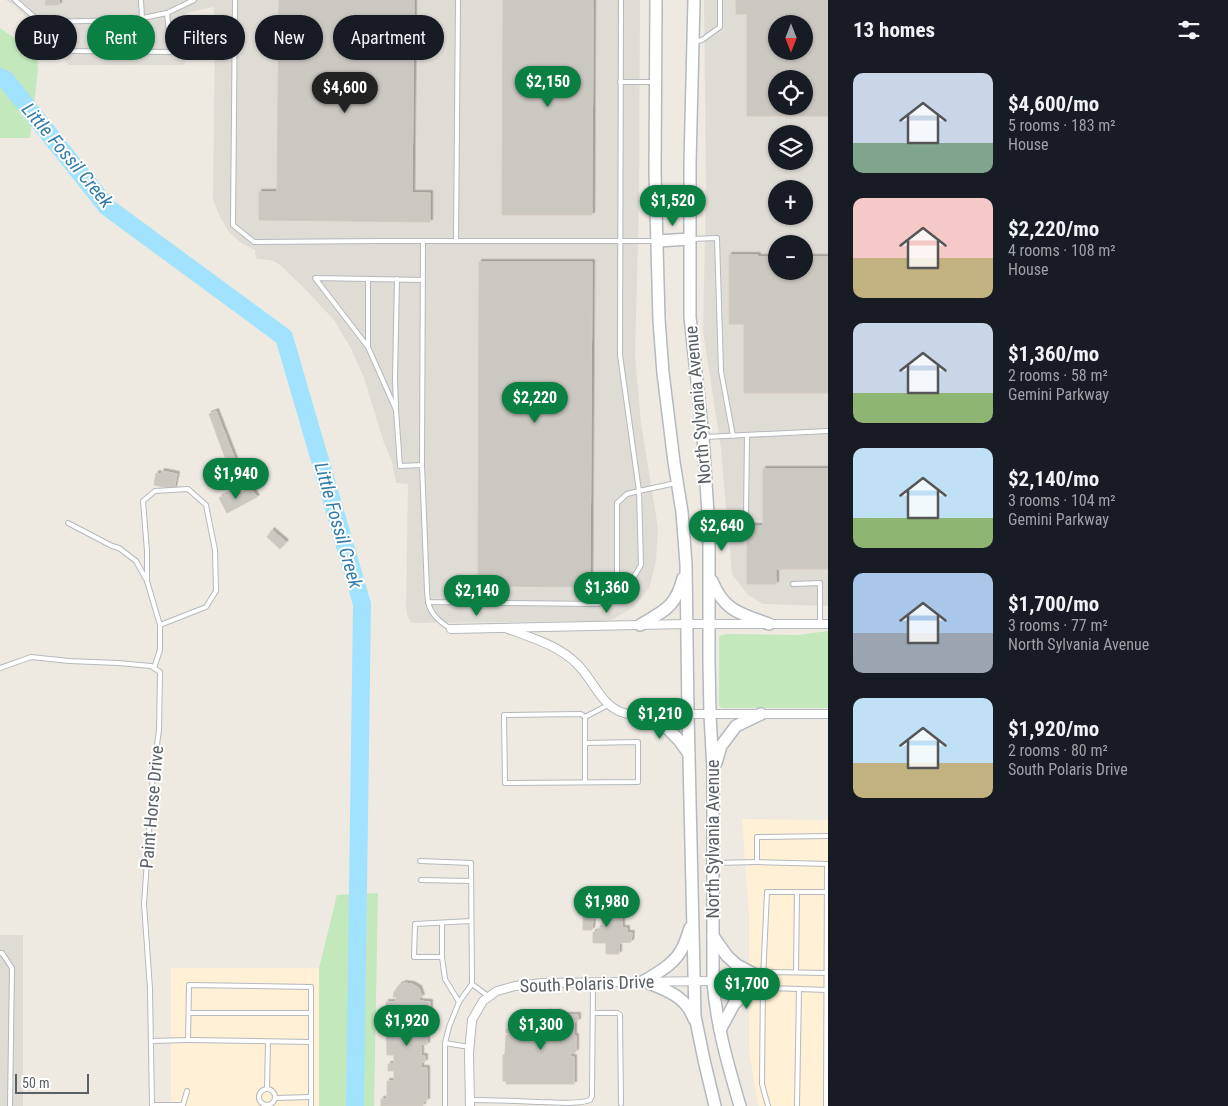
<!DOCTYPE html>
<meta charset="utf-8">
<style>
body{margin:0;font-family:"Roboto Condensed",sans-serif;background:#20242c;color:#f1f3f6;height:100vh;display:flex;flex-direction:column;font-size:19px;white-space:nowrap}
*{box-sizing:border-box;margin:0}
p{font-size:16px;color:#9ea1a6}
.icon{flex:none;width:28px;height:28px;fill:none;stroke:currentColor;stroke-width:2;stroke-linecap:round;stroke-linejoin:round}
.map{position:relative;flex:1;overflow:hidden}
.details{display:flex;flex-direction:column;background:#171b24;width:400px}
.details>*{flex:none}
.guide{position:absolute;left:15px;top:15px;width:475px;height:45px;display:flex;gap:10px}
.needle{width:32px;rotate:180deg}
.tools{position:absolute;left:768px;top:15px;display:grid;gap:10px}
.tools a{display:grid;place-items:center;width:45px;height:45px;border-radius:50%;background:#171b24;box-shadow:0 1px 4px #0004;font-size:25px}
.scale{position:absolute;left:15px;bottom:12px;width:74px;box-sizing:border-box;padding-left:5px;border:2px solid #5a6064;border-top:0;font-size:14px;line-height:18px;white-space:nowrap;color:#5a6064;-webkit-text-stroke:4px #fff;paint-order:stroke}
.price{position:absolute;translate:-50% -42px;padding:0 11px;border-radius:18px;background:#0b8043;color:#fff;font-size:16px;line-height:32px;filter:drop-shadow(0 1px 2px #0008)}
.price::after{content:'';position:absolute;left:50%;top:30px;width:15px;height:11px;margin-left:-8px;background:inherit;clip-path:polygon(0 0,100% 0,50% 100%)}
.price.active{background:#222;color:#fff}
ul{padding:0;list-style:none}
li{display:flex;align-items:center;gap:15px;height:125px;padding:0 25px}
li span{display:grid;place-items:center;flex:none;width:140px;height:100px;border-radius:10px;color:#555}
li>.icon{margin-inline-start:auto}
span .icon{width:60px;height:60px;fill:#fffc;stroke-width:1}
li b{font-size:21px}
h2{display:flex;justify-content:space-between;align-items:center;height:60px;padding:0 25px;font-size:21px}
.pill{padding:0 18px;border-radius:22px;background:#171b24;box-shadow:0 1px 4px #0004;font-size:18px;line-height:45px}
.pill.active{background:#0b8043;color:#fff}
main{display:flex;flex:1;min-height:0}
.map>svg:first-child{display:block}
.commercial{fill:#fff0d6}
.industrial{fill:#dfdcd6;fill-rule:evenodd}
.green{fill:#c2e8bc}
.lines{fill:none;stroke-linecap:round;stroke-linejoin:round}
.river{stroke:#a1e3ff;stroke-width:18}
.building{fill:#cbc7c1;stroke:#d4cabf;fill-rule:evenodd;filter:url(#shadow)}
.service-casing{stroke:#b5b9bd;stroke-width:6}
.minor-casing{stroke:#b5b9bd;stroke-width:10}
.secondary-casing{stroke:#b3b9be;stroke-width:14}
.service{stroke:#fff;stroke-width:4}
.minor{stroke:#fff;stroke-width:8}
.secondary{stroke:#fff;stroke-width:11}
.labels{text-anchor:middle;stroke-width:4;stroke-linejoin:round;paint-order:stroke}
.street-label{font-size:18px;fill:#5a6064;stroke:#fff}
.water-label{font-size:19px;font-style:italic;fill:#327ba7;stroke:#fff}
</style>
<main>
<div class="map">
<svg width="828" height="1106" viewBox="0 0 828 1106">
<defs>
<filter id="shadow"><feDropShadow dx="2.5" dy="-2.5" stdDeviation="0" flood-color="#0004"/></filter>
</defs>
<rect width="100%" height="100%" fill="#eeeae2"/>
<g class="commercial">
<polygon points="742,819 828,820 828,1106 758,1106 749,1050 749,914"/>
<rect x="171" y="968" width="148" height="138"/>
</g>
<g class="industrial">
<polygon points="6,0 640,0 639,202 635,356 641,423 658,528 656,561 649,588 634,607 611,620 598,621 411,623 407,615 406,607 408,484 396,483 392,462 384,443 364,378 351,349 334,320 303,287 280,265 271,260 257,259 255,254 255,250 240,242 228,231 218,213 213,199 215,20 213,7 186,13 185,65 68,65 53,44 15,6"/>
<path d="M704 0H828V606L763 604 748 595 732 574 721 449 703 331 706 188ZM776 24H804V51H776ZM776 79H804V106H776ZM776 134H804V161H776ZM776 189H804V216H776ZM776 244H804V271H776Z"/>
<rect x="0" y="935" width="23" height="171"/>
</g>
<g class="green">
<polygon points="0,28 37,54 38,70 30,138 0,138"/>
<polygon points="828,631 828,708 722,708 719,706 719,636 726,634 798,635"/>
<polygon points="378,893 374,1106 319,1106 319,968 337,895"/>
</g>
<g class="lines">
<polyline class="river" points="0,77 6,80 107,207 284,337 362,604 355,1106"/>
</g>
<g class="building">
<polygon points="46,0 59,0 59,5 45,5"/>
<polygon points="279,0 414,0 412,193 430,193 430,222 259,220 259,192 277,192"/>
<polygon points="503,0 593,0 592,215 502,215"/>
<path d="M736 0H828V116H747V14H736ZM776 24H804V51H776ZM776 79H804V106H776Z"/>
<polygon points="729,255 758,255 758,257 776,257 776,271 804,271 804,257 828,257 828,393 744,393 744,324 729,324"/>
<polygon points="479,262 592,262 590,587 478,586"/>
<polygon points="216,411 237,465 229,468 209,414"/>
<polygon points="763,469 828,469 828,569 776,569 776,584 747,584 747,526 763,526"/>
<polygon points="162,471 177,474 174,489 154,485 156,473 161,474"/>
<polygon points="251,489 257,497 227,513 219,498 235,490 238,496"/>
<polygon points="272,530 286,542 280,549 267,537"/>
<polygon points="583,902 592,902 592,913 608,914 608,907 622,907 622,928 627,928 627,933 632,933 631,942 619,943 619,954 606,954 606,943 593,943 593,932 598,932 598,928 602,928 602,918 593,918 592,930 583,930"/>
<polygon points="404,983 412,984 419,988 422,997 419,997 419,1001 430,1002 430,1015 427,1015 427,1045 421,1044 421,1056 425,1056 425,1062 421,1062 421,1068 427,1068 427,1101 423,1101 423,1106 381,1106 381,1099 387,1099 387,1081 394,1081 394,1071 388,1071 388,1064 394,1064 394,1055 387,1055 386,1002 396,1002 396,997 393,997 394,992 399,985"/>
<polygon points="545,1012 549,1012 549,1013 554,1012 554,1013 555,1013 555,1012 559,1012 559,1013 562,1013 562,1015 578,1015 578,1021 574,1022 574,1036 576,1036 576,1052 570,1053 571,1057 574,1057 574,1084 506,1084 506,1081 503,1081 503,1055 505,1055 506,1035 509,1035 509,1033 506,1033 506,1029 509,1029 510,1024 514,1024 515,1026 515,1022 518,1022 518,1021 527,1021 527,1022 530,1022 530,1020 538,1020 538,1022 541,1022 542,1013 545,1013"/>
</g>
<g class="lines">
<defs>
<g id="service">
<polyline points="15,0 73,51 171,52 167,13 194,0"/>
<polyline points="141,0 142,18"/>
<polyline points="235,0 233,225 254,242 382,241 655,241"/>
<polyline points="621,0 620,355 639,491 676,483"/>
<polyline points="40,22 133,20 167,13"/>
<polyline points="694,42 702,40 720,27 720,0"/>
<polyline points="620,82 653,82"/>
<polyline points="692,239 717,238 721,371 733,436"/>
<polyline points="423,241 422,465 427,591 428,602 598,604 626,590 641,565 639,491 627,494 617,503 617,594"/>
<polyline points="456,241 458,0"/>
<polyline points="368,347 368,279"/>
<polyline points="396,408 395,378 397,279"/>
<polyline points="705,437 828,431"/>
<polyline points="422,465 400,466 396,410 368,347 315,278 423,280"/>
<polyline points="746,517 747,435"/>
<polyline points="68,523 112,546 119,548 136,561 147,581 160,625 160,650 154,668"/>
<polyline points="147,581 147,551 143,501 155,491 188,489 206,505 215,550 216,591 206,607 160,625"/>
<polyline points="793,584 820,583 820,624"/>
<path d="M428 602C431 615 440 622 451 629"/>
<polyline points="0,668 31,657 69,661 118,663 151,666 160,672 159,730 153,774 144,904 150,989 152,1106"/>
<polyline points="585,717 581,714 504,715 505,783 638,782 638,742 585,743"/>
<polyline points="585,782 585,717 608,705"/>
<polyline points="828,836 757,837 757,862 828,864"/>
<polyline points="420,861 471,863 472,984 459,1002 449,1027 445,1043 445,1106"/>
<polyline points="714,863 757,862"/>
<polyline points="421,880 471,881"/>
<polyline points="442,923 442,957 445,979 459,1002"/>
<polyline points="0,953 2,953 12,968 10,1106"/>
<polyline points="442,957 414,957 415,924 471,921"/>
<polyline points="796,972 797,892"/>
<polyline points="765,978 772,972 827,973"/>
<polyline points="716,981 756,979"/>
<polyline points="765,981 770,988 827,990"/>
<polyline points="472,984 488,996"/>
<polyline points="189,1013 311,1013"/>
<polyline points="593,1013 618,1013 620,1015 621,1104"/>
<polyline points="188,1040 311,1042"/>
<polyline points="151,1041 188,1040 189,985 311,987 311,1106"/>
<polyline points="445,1043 469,1047"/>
<polyline points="267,1089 268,1042"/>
<circle cx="267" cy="1097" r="8"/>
<polyline points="275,1098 311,1097"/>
<path d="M470 1100C493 1100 516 1101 540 1102 556 1102 575 1105 590 1100L592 1096 593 982"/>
<polyline points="152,1105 183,1105 187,1091"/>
<polyline points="768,1106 762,1084 763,979 767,892 827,892"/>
<polyline points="797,1106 799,989"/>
<polyline points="826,1106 827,864"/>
</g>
<g id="minor">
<polyline points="451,629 686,624 828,624"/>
<path d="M508 629C532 638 558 645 577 664 595 681 601 709 628 714H828"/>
<polyline points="470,1106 469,1053 472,1020 483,1001 497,991 515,986 542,983 713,981"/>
</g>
<g id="secondary">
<polyline points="656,0 655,172 659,320 663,373 674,462 682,512 686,564 688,715 695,1016 704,1060 715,1106"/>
<path d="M694 0 690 163V317L703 437 709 529V661L710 715 713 770V981C716 1024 728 1065 740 1106"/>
<polyline points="657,241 690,239"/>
<path d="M712 581C724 611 741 614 769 624"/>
<path d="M640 625C664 611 676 607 683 578"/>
<polyline points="643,714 667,728 679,740 689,754"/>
<polyline points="716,763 721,746 736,726 761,714"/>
<polyline points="713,936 727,956 737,965 763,979 747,991 734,1004 720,1030"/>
<path d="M644 981C659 972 675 964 683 947 686 941 688 934 690 928"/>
<path d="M644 981C666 990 686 996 694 1019"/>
</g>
</defs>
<use href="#service" class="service-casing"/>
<use href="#minor" class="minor-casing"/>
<use href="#secondary" class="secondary-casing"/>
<use href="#service" class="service"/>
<use href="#minor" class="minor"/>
<use href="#secondary" class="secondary"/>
</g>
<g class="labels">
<g class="street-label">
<text transform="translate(698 405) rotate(-95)" y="6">North Sylvania Avenue</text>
<text transform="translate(152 807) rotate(-85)" y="6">Paint Horse Drive</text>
<text transform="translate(713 839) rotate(-90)" y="6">North Sylvania Avenue</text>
<text transform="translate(587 984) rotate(-2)" y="6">South Polaris Drive</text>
</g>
<g class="water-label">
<text transform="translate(68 155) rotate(50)" y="7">Little Fossil Creek</text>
<text transform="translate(339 525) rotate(74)" y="7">Little Fossil Creek</text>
</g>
</g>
</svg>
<div class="tools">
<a><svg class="needle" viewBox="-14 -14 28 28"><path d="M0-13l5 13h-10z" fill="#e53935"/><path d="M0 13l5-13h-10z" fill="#9ea1a6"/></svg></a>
<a><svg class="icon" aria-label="locate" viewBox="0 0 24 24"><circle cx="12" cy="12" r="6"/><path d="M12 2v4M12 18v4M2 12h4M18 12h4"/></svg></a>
<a><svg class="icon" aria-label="layers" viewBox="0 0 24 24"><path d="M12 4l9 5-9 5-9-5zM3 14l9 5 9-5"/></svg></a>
<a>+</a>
<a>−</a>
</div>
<div class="scale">50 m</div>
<b class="price" style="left:548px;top:108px">$2,150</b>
<b class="price active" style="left:345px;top:114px">$4,600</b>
<b class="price" style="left:673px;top:227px">$1,520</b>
<b class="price" style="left:535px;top:424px">$2,220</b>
<b class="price" style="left:236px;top:500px">$1,940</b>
<b class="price" style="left:722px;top:552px">$2,640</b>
<b class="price" style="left:607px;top:614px">$1,360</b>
<b class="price" style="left:477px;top:617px">$2,140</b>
<b class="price" style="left:660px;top:740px">$1,210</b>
<b class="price" style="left:607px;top:928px">$1,980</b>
<b class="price" style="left:747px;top:1010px">$1,700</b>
<b class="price" style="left:407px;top:1047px">$1,920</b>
<b class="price" style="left:541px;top:1051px">$1,300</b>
<div class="guide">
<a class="pill">Buy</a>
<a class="pill active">Rent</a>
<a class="pill">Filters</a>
<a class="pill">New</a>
<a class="pill">Apartment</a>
</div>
</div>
<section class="details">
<h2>13 homes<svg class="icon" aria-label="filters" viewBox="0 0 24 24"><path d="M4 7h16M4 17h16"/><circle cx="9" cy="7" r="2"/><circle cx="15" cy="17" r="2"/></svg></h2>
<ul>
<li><span style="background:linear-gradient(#c9d6e8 70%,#7fa58c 0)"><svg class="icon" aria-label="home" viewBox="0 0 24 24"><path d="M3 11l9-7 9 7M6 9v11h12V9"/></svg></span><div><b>$4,600/mo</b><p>5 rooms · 183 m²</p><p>House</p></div></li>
<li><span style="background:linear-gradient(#f6c9c9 60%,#c2b280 0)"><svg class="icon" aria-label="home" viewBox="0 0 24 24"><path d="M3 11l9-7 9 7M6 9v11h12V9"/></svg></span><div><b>$2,220/mo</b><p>4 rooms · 108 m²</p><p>House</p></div></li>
<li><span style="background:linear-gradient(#c9d6e8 70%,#8fb573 0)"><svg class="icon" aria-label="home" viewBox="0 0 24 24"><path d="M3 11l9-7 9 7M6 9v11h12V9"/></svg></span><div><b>$1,360/mo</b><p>2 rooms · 58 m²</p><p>Gemini Parkway</p></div></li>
<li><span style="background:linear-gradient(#bfe0f5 70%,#8fb573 0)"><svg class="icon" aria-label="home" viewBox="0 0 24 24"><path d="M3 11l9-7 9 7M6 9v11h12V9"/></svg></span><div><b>$2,140/mo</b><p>3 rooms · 104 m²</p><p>Gemini Parkway</p></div></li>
<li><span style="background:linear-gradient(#a9c7e8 60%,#9aa5b1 0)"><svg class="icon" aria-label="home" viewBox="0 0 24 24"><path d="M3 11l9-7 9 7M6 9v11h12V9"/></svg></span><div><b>$1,700/mo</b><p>3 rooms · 77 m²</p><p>North Sylvania Avenue</p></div></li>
<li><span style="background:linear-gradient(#bfe0f5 65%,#c2b280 0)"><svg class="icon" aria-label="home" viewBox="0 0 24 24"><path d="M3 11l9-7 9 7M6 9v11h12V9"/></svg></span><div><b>$1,920/mo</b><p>2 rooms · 80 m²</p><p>South Polaris Drive</p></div></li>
</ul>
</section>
</main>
